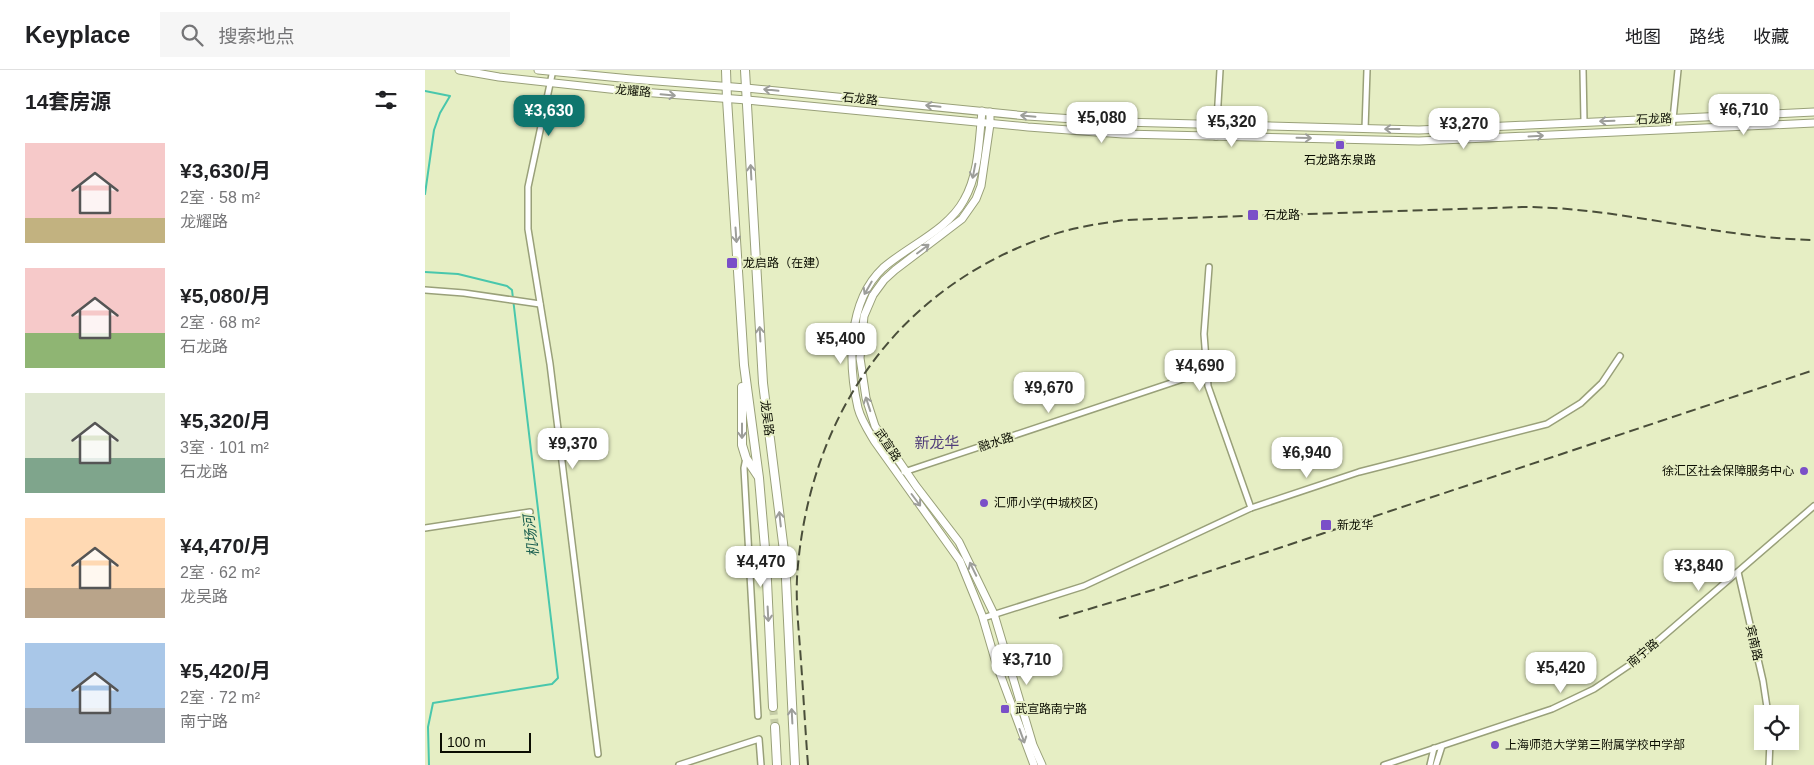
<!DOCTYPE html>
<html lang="zh">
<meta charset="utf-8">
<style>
body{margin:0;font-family:Arial,"Noto Sans SC",sans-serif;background:#f6f6f6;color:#202124;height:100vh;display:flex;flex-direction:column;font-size:19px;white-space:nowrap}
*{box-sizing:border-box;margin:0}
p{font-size:16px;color:#757577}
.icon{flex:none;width:28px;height:28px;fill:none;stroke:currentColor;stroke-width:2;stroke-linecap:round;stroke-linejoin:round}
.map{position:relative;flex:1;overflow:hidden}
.side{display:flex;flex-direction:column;background:#fff;width:425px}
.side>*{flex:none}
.tools{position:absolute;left:1329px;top:635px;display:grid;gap:10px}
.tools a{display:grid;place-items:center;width:45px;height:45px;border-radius:0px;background:#fff;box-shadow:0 2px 8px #0003;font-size:25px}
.scale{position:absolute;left:15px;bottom:12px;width:91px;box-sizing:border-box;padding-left:5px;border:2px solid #0b0d02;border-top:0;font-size:14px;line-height:18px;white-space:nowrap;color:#0b0d02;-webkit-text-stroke:4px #e6eec4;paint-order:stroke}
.price{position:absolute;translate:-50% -42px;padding:0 11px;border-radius:10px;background:#fff;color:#222;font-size:16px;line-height:32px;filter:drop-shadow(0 1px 2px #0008)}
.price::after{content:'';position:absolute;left:50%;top:30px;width:15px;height:11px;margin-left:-8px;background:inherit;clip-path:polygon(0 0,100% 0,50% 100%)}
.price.current{background:#0f766e;color:#fff}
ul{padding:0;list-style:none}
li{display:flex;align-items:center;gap:15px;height:125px;padding:0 25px}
li span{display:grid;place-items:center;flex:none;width:140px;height:100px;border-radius:0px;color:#555}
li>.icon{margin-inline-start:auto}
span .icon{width:60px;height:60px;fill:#fffc;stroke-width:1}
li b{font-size:21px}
h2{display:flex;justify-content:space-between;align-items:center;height:60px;padding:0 25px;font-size:21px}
header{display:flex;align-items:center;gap:30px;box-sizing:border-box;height:70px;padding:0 25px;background:#fff;border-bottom:1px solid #e0e0e0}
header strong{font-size:24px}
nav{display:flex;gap:28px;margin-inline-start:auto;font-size:18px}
.search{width:350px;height:45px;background:#f6f6f6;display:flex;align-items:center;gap:12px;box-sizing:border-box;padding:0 18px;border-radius:0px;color:#757577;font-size:19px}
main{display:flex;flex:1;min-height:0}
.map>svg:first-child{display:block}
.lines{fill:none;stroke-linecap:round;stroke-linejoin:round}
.stream{stroke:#49c7ac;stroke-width:2}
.primary-tunnel{stroke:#c5cca7;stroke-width:8;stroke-dasharray:8 4;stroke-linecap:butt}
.street-casing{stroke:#99a079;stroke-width:8}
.secondary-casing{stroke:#99a079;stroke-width:9}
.primary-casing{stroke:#99a079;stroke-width:10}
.street{stroke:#fff;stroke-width:5}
.secondary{stroke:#fff;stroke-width:7}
.primary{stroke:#fff;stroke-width:8}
.rail{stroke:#4a4e3a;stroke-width:2;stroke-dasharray:10 5;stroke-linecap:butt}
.oneway{stroke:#9d9e9a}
.poi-dot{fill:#7a4fc8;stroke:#e6eec4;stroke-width:2}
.labels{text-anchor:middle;stroke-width:4;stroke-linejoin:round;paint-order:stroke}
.street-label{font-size:12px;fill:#0b0d02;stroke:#e6eec4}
.poi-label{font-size:12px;fill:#0b0d02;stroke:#e6eec4;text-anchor:start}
.water-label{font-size:14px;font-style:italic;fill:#175c4e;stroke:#e6eec4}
.quarter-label{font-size:15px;fill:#513e7b;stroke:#e6eec4}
</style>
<header>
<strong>Keyplace</strong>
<div class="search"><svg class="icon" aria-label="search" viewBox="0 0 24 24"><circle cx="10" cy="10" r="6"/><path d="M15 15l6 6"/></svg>搜索地点</div>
<nav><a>地图</a><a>路线</a><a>收藏</a></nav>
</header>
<main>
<section class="side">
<h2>14套房源<svg class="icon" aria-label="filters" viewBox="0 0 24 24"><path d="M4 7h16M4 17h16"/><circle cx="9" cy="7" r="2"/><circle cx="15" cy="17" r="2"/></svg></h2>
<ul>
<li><span style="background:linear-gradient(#f6c9c9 75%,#c2b280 0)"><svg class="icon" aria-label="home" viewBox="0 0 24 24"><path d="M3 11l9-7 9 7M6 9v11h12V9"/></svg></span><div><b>¥3,630/月</b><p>2室 · 58 m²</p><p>龙耀路</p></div></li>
<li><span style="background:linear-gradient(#f6c9c9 65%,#8fb573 0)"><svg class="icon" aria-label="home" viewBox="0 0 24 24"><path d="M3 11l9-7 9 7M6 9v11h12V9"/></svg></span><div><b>¥5,080/月</b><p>2室 · 68 m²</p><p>石龙路</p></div></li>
<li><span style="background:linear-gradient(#dfe7d0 65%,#7fa58c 0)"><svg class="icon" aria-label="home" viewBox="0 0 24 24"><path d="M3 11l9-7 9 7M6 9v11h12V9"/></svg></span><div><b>¥5,320/月</b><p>3室 · 101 m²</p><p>石龙路</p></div></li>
<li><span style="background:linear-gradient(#ffd9b3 70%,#b9a48a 0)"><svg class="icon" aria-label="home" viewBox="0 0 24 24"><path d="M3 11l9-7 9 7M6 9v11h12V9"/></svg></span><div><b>¥4,470/月</b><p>2室 · 62 m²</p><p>龙吴路</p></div></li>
<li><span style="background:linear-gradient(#a9c7e8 65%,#9aa5b1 0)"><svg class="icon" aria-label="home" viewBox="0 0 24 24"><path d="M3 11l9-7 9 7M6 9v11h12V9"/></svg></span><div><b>¥5,420/月</b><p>2室 · 72 m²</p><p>南宁路</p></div></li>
</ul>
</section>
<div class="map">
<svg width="1389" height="695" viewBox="0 0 1389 695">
<rect width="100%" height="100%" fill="#e6eec4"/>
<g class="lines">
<g class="stream">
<polyline points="0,21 25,26 15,43 9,60 0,124"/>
<polyline points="0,202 33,204 82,216 87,220 133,608 127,614 8,633 3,657 4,695"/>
</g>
<polyline class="primary-tunnel" points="348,637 350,657"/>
<defs>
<g id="street">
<polyline points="128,0 103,117 103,159 125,294 173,684"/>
<polyline points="1158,0 1159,51"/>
<polyline points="940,59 942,0"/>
<polyline points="1247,59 1253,0"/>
<polyline points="791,67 795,0"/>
<polyline points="784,197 779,264 783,316 826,438"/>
<polyline points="0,220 39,223 115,234"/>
<polyline points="321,388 319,398 333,646"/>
<polyline points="479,402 782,301"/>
<polyline points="0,458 105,442"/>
<polyline points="1313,502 1338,611 1343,644"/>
<polyline points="558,548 659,516 826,438 934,402 1122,354 1156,333 1177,313 1195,286"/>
<polyline points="254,695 334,669 336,695"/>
<polyline points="959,695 1127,639 1169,619 1206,594 1389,436"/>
<polyline points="1005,695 1009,678"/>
<polyline points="1011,695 1017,676"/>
<polyline points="1344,695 1345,671"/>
</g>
<g id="secondary">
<polyline points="34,0 74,7 203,21 322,30 603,57 698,64 994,71 1389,53"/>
<polyline points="113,0 206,9 321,18 602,46 697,52 994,60 1389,42"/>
<path d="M557 41C554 70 554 104 539 130 523 160 483 176 458 198 422 232 423 294 433 338 436 350 444 362 450 372L535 491 557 545 571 593 609 695"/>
<polyline points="565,42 565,54 556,116 551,129 537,149 470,200 459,210 448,225 439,246 435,288 441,328 450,356 491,416 534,472 569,544 608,675 617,695"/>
</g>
<g id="primary">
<polyline points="301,0 302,29 319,295 334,408 341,490 348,637"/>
<polyline points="320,0 338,313 360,489 370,695"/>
<polyline points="317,317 317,375 321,388 333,406"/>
<polyline points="350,657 352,695"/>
</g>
</defs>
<use href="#street" class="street-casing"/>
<use href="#secondary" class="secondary-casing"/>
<use href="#primary" class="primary-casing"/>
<use href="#street" class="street"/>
<use href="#secondary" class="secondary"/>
<use href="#primary" class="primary"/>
<g class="rail">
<polyline points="634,548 728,520 1389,300"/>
<path d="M383 695C380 656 378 617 375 578 373 551 370 523 373 495 387 344 472 220 618 168 644 158 672 154 699 150L1097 137C1196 137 1291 168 1389 170"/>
</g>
</g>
<defs><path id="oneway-shaft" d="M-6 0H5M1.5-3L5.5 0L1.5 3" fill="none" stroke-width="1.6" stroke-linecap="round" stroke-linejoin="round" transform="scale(1.25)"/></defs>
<g class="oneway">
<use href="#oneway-shaft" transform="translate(346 20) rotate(-174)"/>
<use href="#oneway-shaft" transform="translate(243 25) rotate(5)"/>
<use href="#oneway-shaft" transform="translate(508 36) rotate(-174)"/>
<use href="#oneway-shaft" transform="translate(603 46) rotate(-175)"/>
<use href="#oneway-shaft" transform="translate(1182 51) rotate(178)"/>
<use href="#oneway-shaft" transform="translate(967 59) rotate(-180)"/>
<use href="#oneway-shaft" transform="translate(1111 66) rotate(-3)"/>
<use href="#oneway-shaft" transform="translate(879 68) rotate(1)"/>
<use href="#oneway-shaft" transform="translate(549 101) rotate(101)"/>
<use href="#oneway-shaft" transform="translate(326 102) rotate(-93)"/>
<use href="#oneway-shaft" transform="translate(311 165) rotate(86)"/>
<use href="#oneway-shaft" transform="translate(498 179) rotate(-37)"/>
<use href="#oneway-shaft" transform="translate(443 218) rotate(120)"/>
<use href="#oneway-shaft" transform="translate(335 264) rotate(-93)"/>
<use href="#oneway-shaft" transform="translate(443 334) rotate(-108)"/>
<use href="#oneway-shaft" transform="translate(317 361) rotate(90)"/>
<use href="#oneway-shaft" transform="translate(491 430) rotate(53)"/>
<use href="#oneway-shaft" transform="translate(355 449) rotate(-96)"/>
<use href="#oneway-shaft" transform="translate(548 499) rotate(-116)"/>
<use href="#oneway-shaft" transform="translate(343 544) rotate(87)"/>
<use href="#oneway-shaft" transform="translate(367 646) rotate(-93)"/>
<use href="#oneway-shaft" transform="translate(597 666) rotate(70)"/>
</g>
<g class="poi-dot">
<rect x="910" y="70" width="10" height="10" rx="2.5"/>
<rect x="822" y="139" width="12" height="12" rx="2.5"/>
<rect x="301" y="187" width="12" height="12" rx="2.5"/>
<circle cx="1379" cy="401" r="5"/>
<circle cx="559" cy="433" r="5"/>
<rect x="895" y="449" width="12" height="12" rx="2.5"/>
<rect x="575" y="634" width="10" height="10" rx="2.5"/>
<circle cx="1070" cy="675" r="5"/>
</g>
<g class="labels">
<g class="street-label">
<text transform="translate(208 21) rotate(5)" y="4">龙耀路</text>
<text transform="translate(435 29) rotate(6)" y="4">石龙路</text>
<text transform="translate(1229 49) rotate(-2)" y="4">石龙路</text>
<text transform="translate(342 348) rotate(82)" y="4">龙吴路</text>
<text transform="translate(571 372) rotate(-18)" y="4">融水路</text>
<text transform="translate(463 375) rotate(56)" y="4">武宣路</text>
<text transform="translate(1329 573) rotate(77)" y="4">宾南路</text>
<text transform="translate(1218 583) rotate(-40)" y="4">南宁路</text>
</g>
<g class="poi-label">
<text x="915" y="94" text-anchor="middle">石龙路东泉路</text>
<text x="839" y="149">石龙路</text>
<text x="318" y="197">龙启路（在建）</text>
<text x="1369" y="405" text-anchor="end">徐汇区社会保障服务中心</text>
<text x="569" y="437">汇师小学(中城校区)</text>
<text x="912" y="459">新龙华</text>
<text x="590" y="643">武宣路南宁路</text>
<text x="1080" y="679">上海师范大学第三附属学校中学部</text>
</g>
<g class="water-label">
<text transform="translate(106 466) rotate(-97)" y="5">机场河</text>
</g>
<g class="quarter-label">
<text x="512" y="378">新龙华</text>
</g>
</g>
</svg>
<div class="tools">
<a><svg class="icon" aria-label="locate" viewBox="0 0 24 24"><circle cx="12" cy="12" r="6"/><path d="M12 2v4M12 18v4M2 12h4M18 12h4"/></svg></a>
</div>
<div class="scale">100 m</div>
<b class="price" style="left:1319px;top:66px">¥6,710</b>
<b class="price current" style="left:124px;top:67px">¥3,630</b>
<b class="price" style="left:677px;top:74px">¥5,080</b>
<b class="price" style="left:807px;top:78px">¥5,320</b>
<b class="price" style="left:1039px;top:80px">¥3,270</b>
<b class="price" style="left:416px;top:295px">¥5,400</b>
<b class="price" style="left:775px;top:322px">¥4,690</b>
<b class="price" style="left:624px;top:344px">¥9,670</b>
<b class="price" style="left:148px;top:400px">¥9,370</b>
<b class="price" style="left:882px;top:409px">¥6,940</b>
<b class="price" style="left:336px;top:518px">¥4,470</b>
<b class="price" style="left:1274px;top:522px">¥3,840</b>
<b class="price" style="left:602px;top:616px">¥3,710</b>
<b class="price" style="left:1136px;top:624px">¥5,420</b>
</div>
</main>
